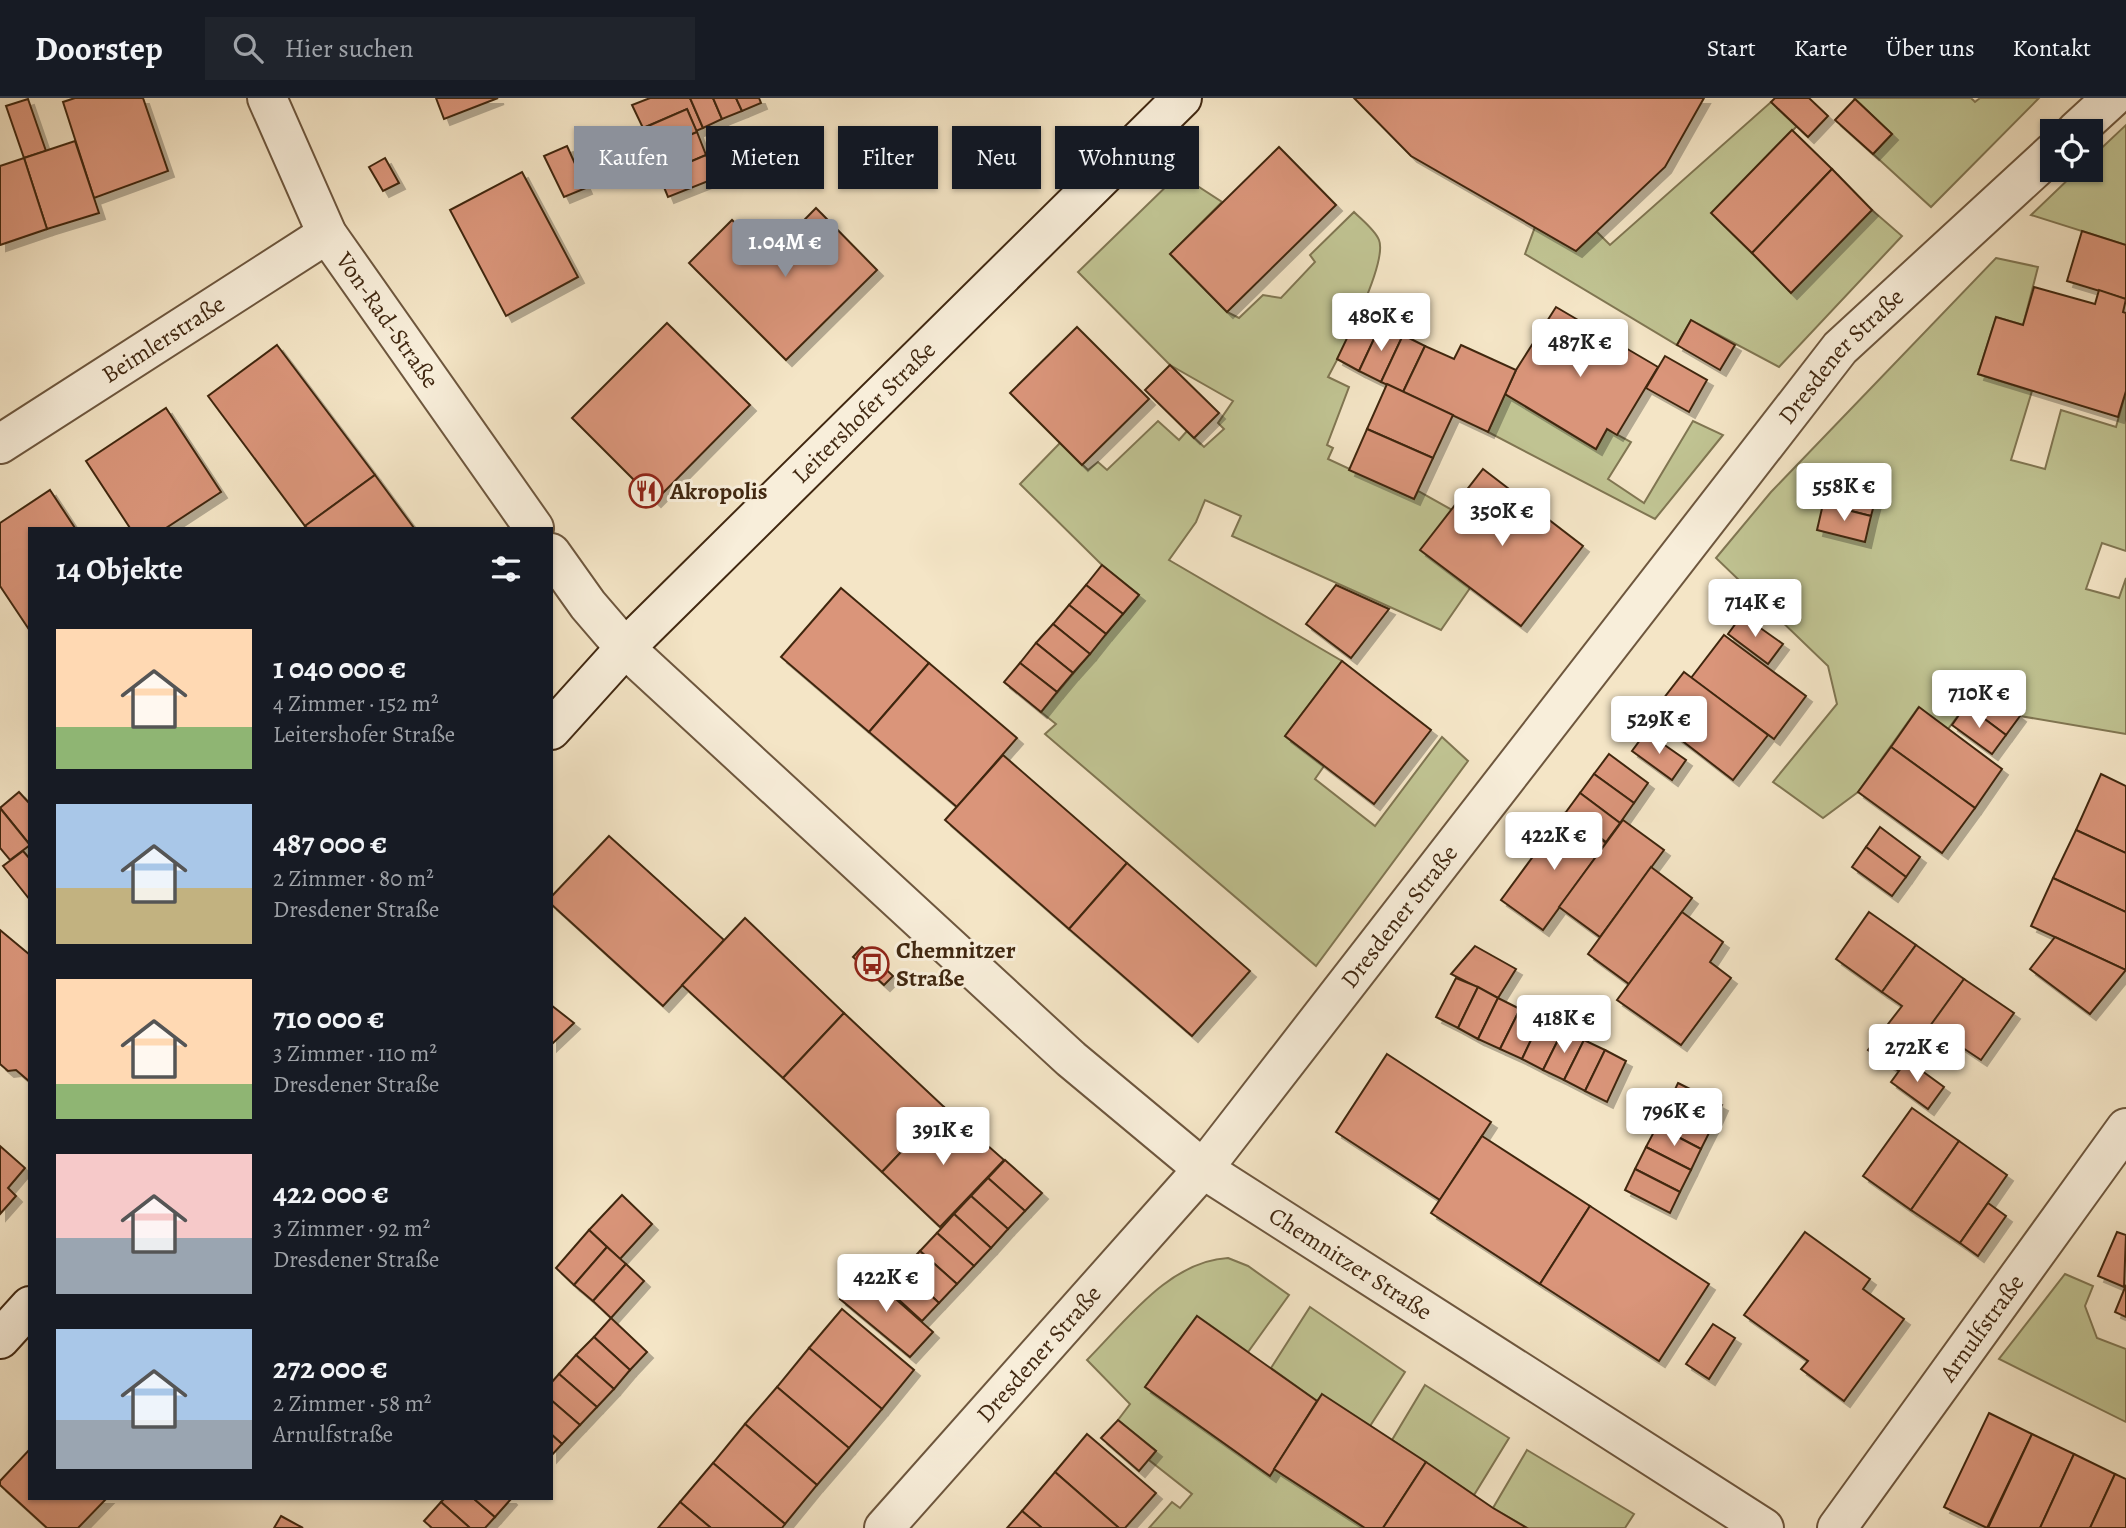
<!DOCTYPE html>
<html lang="de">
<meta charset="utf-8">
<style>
body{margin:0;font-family:Alegreya,serif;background:#20242c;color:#f1f3f6;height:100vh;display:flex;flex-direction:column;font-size:26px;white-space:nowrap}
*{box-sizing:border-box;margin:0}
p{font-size:23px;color:#9ea1a6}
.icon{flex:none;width:38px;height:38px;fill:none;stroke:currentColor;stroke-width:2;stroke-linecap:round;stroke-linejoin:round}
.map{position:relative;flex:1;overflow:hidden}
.sheet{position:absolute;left:28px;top:429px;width:525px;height:973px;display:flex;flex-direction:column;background:#171b24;border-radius:0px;box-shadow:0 2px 5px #0004}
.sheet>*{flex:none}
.top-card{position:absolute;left:574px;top:28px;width:665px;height:63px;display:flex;gap:14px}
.controls{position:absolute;left:2040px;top:21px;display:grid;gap:14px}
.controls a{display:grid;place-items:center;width:63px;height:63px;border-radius:0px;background:#171b24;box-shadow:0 2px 5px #0004;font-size:35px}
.price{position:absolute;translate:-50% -60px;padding:0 16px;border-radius:7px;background:#fff;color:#222;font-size:23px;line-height:46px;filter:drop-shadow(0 2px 4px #0008)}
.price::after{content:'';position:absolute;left:50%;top:42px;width:21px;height:16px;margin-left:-10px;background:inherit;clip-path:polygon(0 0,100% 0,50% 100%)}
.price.active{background:#8c9099;color:#fff}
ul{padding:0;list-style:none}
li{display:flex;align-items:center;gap:21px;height:175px;padding:0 28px}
li span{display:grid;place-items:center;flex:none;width:196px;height:140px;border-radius:0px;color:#555}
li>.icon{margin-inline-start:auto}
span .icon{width:84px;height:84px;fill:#fffc;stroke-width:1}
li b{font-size:30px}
h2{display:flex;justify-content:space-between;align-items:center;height:84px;padding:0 28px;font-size:30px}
.tag{padding:0 24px;border-radius:0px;background:#171b24;box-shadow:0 2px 5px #0004;font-size:24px;line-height:63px}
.tag.active{background:#8c9099;color:#fff}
header{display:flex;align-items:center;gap:42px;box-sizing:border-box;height:98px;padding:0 35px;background:#171b24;border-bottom:2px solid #363941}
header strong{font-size:33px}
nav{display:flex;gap:38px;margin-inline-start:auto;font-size:24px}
.search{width:490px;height:63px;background:#20242c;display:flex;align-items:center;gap:18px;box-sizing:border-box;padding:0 24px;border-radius:0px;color:#9ea1a6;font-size:26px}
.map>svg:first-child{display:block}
.green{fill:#c0c392;stroke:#807652;stroke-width:2}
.building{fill:#da957a;stroke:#412811;stroke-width:2;filter:url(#shadow)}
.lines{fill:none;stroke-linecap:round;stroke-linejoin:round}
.street-casing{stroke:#6e573e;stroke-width:42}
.secondary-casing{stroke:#412811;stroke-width:42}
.street{stroke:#f8eeda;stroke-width:38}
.secondary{stroke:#f8eeda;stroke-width:38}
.labels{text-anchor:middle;stroke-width:6;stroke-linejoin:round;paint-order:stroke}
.street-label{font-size:24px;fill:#412811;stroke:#f8eeda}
.poi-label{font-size:24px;font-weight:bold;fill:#412811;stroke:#f8eeda;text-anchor:start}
</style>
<header>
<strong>Doorstep</strong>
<div class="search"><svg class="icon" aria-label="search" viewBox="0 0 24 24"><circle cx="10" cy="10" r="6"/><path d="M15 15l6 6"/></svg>Hier suchen</div>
<nav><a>Start</a><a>Karte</a><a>Über uns</a><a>Kontakt</a></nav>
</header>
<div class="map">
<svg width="2126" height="1430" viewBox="0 0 2126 1430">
<defs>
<filter id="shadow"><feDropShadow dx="6" dy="6" stdDeviation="0" flood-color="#0004"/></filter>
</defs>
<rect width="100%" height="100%" fill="#f4e5c6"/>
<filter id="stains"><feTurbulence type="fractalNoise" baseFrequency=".00286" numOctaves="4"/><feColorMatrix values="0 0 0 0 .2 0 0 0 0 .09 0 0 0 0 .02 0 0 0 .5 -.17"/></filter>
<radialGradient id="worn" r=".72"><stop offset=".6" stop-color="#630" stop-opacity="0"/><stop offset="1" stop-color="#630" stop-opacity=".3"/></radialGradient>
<g class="green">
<polygon points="1854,0 1971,0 1975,4 1980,0 2039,0 1931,109 1873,56 1892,36"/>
<polygon points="1771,4 1797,28 1712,115 1791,194 1872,112 1902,138 1779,269 1691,222 1677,247 1525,156 1535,129 1575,152 1596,133 1610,147"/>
<polygon points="2126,27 2126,147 2031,117 2078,72 2091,72 2091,60"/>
<path d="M1179 76 1222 104 1170 156 1227 214 1239 220 1263 197 1281 200 1315 164 1310 157 1354 114C1362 122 1375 132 1379 142 1388 165 1341 255 1328 279L1349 289 1327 347 1333 350 1328 361 1414 401 1418 393 1452 412 1470 490 1441 532 1232 438 1241 418 1205 402 1196 424 1169 462 1342 563 1285 638 1324 668 1315 681 1375 728 1442 639 1468 663 1316 868 1045 636 1056 626 1041 614 1139 497 1102 467 1020 386 1060 345 1088 372 1098 364 1107 372 1158 323 1179 342 1187 333 1204 349 1224 331 1218 325 1233 303 1170 267 1078 174Z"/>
<polygon points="1996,160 2038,169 2023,227 1996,219 1978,276 2032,293 2011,362 2045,371 2061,312 2116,329 2126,293 2126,453 2102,445 2086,491 2119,500 2126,480 2126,636 2020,618 1980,588 1948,631 1918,610 1858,694 1823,720 1773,684 1837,606 1828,568 1716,460 1771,394"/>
<polygon points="1505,296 1596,351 1607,331 1631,344 1608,381 1644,405 1693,323 1723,337 1655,421 1488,334"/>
<path d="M1228 1160 1248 1168 1289 1197 1248 1254 1197 1218 1145 1289 1269 1377 1274 1371 1365 1430H1149L1172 1404 1180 1410 1192 1396 1149 1362 1156 1353 1118 1322 1130 1306 1087 1262C1125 1224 1169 1163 1228 1160Z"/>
<polygon points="2065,1176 2093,1188 2085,1208 2097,1240 2126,1251 2126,1324 1999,1261"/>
<polygon points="1310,1209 1405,1274 1370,1328 1322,1297 1317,1303 1271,1270"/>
<polygon points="1425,1287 1509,1340 1474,1397 1392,1342"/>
<polygon points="1527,1352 1634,1416 1625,1430 1527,1430 1493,1410"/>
</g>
<g class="building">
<polygon points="75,0 143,0 168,73 94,100 63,4"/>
<polygon points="436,0 498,0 444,21"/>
<polygon points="650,0 690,0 703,30 696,33 687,11 643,30 632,7"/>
<polygon points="690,0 713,0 722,21 703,30"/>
<polygon points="713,0 736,0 742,13 722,21"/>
<polygon points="736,0 759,0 761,5 742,13"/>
<polygon points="1354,0 1704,0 1665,69 1576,153 1411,58"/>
<polygon points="1775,0 1809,0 1828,18 1808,39 1771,4"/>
<polygon points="28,1 46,53 24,60 6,8"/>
<polygon points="1855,1 1892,36 1873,56 1835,22"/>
<polygon points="687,11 697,34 649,54 639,32"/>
<polygon points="1792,32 1832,71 1752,155 1711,115"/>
<polygon points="697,34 706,57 659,77 649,54"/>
<polygon points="75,43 99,115 47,131 24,60"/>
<polygon points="567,48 586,90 564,99 544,58"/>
<polygon points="1279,49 1336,107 1227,214 1170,156"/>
<polygon points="706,57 716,80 668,99 659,77"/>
<polygon points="24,60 47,131 0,147 0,68"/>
<polygon points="385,60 399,85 383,93 369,69"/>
<polygon points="1832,71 1872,112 1791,195 1752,155"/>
<polygon points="522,74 578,179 506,218 450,112"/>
<polygon points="816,110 877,172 786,262 689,165 732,122 769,158"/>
<polygon points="2082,133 2126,147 2126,201 2067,183"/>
<polygon points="2034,189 2095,206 2099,192 2126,201 2123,214 2126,215 2126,293 2118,319 1978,276 1996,219 2023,227"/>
<polygon points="1556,209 1658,269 1617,337 1607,331 1596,351 1505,296 1516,272"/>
<polygon points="1359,215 1381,226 1359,273 1337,261"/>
<polygon points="1691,222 1735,247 1720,272 1677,247"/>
<polygon points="667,225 750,307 655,403 572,320"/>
<polygon points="1381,226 1403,237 1381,284 1359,273"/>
<polygon points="1077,229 1149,301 1082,367 1010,295"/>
<polygon points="1403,237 1425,248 1403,294 1381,284"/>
<polygon points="277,247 375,377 305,428 208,298"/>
<polygon points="1461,247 1516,272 1488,334 1403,294 1425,248 1454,261"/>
<polygon points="1665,258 1707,282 1689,314 1646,290"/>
<polygon points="1170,267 1219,315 1194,340 1145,292"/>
<polygon points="1387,286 1453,317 1433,360 1367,331"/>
<polygon points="166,310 221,394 166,430 130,430 86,363"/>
<polygon points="1367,331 1433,360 1414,401 1349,372"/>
<polygon points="1483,371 1583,448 1521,528 1420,452"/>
<polygon points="375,377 414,430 307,430 305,428"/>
<polygon points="1829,380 1878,392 1871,418 1823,406"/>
<polygon points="50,392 75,430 30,430 30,533 0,488 0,425"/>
<polygon points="1823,406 1871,418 1865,444 1817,432"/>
<polygon points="1102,467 1139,497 1123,516 1086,487"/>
<polygon points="1086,487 1123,516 1106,536 1069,507"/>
<polygon points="1336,487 1389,511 1351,560 1306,526"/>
<polygon points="841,490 929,565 869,634 781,559"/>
<polygon points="1069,507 1106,536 1090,556 1053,526"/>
<polygon points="1742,517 1783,546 1768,566 1728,536"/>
<polygon points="1053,526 1090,556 1073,575 1036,545"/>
<polygon points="1724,537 1806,598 1774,641 1691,580"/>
<polygon points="1036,545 1073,575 1057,594 1020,565"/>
<polygon points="1342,563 1431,632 1374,706 1285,638"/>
<polygon points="929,565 1017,640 957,709 869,634"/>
<polygon points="1020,565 1057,594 1041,614 1004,584"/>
<polygon points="1684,574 1768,637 1733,682 1650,618"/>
<polygon points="1981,588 2020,618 2006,637 1966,607"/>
<polygon points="1966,607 2006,637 1992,656 1952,627"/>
<polygon points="1919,609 2002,671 1975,710 1891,649"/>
<polygon points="1646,634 1686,662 1672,682 1632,653"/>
<polygon points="1891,649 1975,710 1942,755 1858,694"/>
<polygon points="1609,656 1648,685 1634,705 1594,676"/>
<polygon points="1003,657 1127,765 1069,831 945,722"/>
<polygon points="1594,676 1634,705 1620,725 1580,695"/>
<polygon points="2101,676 2126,688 2126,755 2076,732"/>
<polygon points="19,694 30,706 30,747 0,710"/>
<polygon points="1580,695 1620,725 1606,744 1566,714"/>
<polygon points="0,710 30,747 10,762 0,750"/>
<polygon points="1565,715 1606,745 1543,832 1501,802"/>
<polygon points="1623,722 1664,752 1600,839 1559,809"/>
<polygon points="1880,729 1920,759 1906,779 1866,749"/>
<polygon points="2076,732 2126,755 2126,814 2053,780"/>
<polygon points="609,738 724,842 663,908 551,806 551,799"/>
<polygon points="1866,749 1906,779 1892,798 1852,769"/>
<polygon points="23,753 30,761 30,802 3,768"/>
<polygon points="1127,765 1250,873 1192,938 1069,831"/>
<polygon points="1651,769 1692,800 1629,886 1588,856"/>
<polygon points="2053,780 2126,814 2126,872 2031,828"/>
<polygon points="1682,814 1723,844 1710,864 1731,880 1681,947 1617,902"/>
<polygon points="1869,814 1916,847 1882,894 1836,861"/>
<polygon points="745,820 844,915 783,980 682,887"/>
<polygon points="0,832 30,857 30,984 16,972 8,973 0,966"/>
<polygon points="2055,839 2126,872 2090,916 2030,871"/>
<polygon points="1916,847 1964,881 1899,973 1868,952 1902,908 1882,894"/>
<polygon points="1475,848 1516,871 1498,900 1451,876"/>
<polygon points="862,849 893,878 884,887 853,859"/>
<polygon points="1456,880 1478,889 1458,930 1436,919"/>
<polygon points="1964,881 2014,915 1981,962 1930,928"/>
<polygon points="1478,889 1498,900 1478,941 1458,930"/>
<polygon points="1498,900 1520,911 1500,951 1478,941"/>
<polygon points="551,907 574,925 551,947"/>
<polygon points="1520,911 1541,921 1522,961 1500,951"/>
<polygon points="844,915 944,1009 882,1074 783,980"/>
<polygon points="1541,921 1563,932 1543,972 1522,961"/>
<polygon points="1563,932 1584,942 1564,982 1543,972"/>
<polygon points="1584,942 1605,952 1585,993 1564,982"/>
<polygon points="1605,952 1626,963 1607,1004 1585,993"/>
<polygon points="1387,956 1491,1024 1440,1102 1336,1034"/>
<polygon points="1907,962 1944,989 1928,1011 1891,984"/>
<polygon points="1678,985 1722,1007 1712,1029 1668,1006"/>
<polygon points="1668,1006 1712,1029 1701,1051 1657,1028"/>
<polygon points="944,1009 1004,1062 940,1129 882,1074"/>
<polygon points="1912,1010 1959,1043 1911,1112 1863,1078"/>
<polygon points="1657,1028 1701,1051 1691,1072 1646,1049"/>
<polygon points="1482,1038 1590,1108 1540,1186 1431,1115"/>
<polygon points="1959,1043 2007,1077 1960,1145 1911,1112"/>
<polygon points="0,1048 25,1070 8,1090 16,1098 0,1116"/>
<polygon points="1646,1049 1691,1072 1680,1094 1635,1071"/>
<polygon points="1005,1062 1042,1095 1025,1113 988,1080"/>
<polygon points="1635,1071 1680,1094 1670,1115 1625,1092"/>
<polygon points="988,1080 1025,1113 1008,1131 971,1098"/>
<polygon points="622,1097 652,1126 620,1161 589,1132"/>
<polygon points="971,1098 1008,1131 991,1150 954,1116"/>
<polygon points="1988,1105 2006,1118 1978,1158 1960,1145"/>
<polygon points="1590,1108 1709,1186 1659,1263 1540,1186"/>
<polygon points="954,1116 991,1150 974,1168 937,1135"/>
<polygon points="589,1132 607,1149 574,1187 556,1170"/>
<polygon points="1805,1134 1870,1181 1863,1191 1904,1221 1844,1303 1801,1271 1808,1263 1744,1217"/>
<polygon points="2117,1134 2126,1137 2124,1189 2098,1178"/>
<polygon points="937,1135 974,1168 957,1186 920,1153"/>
<polygon points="607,1149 626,1166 593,1203 574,1187"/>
<polygon points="920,1153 957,1186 939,1205 903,1171"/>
<polygon points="626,1166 644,1183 611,1220 593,1203"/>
<polygon points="903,1171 939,1205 922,1223 886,1190"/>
<polygon points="863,1172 933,1234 910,1259 840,1201"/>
<polygon points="2126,1187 2126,1219 2115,1214"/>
<polygon points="842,1211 914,1272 882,1311 809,1250"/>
<polygon points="1197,1218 1317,1303 1270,1378 1145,1289"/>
<polygon points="611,1220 647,1254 630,1272 594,1239"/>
<polygon points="1713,1226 1735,1240 1709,1281 1686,1266"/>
<polygon points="594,1239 630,1272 614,1291 576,1257"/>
<polygon points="809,1250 882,1311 849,1350 777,1289"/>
<polygon points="576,1257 614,1291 597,1309 559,1276"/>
<polygon points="559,1276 597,1309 580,1327 551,1302 551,1285"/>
<polygon points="777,1289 849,1350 817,1387 745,1326"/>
<polygon points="1322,1296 1426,1364 1383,1430 1365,1430 1274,1371"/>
<polygon points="551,1302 580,1327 562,1346 551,1336"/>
<polygon points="1989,1315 2032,1336 1987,1430 1944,1409"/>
<polygon points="1118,1322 1156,1353 1139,1373 1101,1340"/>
<polygon points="745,1326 817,1387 785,1426 713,1365"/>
<polygon points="551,1336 562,1346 551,1358"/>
<polygon points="1087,1336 1156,1395 1125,1430 1119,1430 1055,1374"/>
<polygon points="2032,1336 2074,1356 2040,1430 1988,1430"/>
<polygon points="30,1351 30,1400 107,1400 78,1430 47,1430 0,1387 0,1383"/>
<polygon points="2074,1356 2115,1376 2090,1430 2040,1430"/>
<polygon points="1426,1364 1493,1410 1527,1430 1383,1430"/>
<polygon points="713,1365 785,1426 782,1430 711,1430 680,1404"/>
<polygon points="1055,1374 1119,1430 1042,1430 1022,1413"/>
<polygon points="2115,1376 2126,1381 2126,1430 2090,1430"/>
<polygon points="445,1400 473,1400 495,1419 485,1430 470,1430 441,1404"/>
<polygon points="473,1400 510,1400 511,1401 495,1419"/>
<polygon points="441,1404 470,1430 432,1430 424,1423"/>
<polygon points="680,1404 711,1430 658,1430"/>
<polygon points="1022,1413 1042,1430 1007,1430"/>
<polygon points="281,1418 303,1430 274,1430"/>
</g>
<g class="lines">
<defs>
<g id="street">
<path id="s1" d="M267 0 327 136 534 430"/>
<polyline points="2076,33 2112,0"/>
<path id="s2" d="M0 346 327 136"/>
<path id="s3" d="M551 455 588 507 625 550 1071 961 1203 1071 1764 1430"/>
<path id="s4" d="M884 1430 1203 1071 1840 250 2053 54"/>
<path id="s5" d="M1837 1430 2126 1030"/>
</g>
<g id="secondary">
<path id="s6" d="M551 632 625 550 1182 0"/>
<polyline points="0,1241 30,1208"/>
</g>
</defs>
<use href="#street" class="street-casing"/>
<use href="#secondary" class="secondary-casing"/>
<use href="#street" class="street"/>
<use href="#secondary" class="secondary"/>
</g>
<defs>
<symbol id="restaurant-ring" viewBox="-11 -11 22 22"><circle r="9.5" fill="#f8eeda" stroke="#8f2418" stroke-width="1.5"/><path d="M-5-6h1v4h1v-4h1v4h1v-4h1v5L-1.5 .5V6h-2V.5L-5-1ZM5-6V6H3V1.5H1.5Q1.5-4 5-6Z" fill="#8f2418"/></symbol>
<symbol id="bus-ring" viewBox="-11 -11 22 22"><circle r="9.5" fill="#f8eeda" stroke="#8f2418" stroke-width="1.5"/><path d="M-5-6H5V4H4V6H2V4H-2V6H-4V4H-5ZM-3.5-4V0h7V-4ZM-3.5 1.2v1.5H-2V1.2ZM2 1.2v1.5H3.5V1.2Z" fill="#8f2418"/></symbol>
</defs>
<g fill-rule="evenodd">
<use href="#restaurant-ring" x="627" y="374" width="38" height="38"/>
<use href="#bus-ring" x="853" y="847" width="38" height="38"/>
</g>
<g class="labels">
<g class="street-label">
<text dy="8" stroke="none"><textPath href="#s1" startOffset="254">Von-Rad-Straße</textPath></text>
<text dy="8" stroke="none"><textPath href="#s2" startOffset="194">Beimlerstraße</textPath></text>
<text dy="8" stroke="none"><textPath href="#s4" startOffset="1514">Dresdener Straße</textPath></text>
<text dy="8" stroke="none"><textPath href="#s6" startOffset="446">Leitershofer Straße</textPath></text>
<text dy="8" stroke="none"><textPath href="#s4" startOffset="800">Dresdener Straße</textPath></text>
<text dy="8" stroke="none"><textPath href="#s3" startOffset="1074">Chemnitzer Straße</textPath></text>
<text dy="8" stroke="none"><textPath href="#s5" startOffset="247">Arnulfstraße</textPath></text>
<text dy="8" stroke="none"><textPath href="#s4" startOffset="233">Dresdener Straße</textPath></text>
</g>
<g class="poi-label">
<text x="670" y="401">Akropolis</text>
<text x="896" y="860">Chemnitzer<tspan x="896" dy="28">Straße</tspan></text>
</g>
</g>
<rect width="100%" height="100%" filter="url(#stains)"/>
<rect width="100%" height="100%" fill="url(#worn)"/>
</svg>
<div class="controls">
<a><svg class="icon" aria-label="locate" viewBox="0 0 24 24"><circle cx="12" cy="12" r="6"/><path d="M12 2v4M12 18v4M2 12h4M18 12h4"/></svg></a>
</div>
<b class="price active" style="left:785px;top:181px">1.04M €</b>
<b class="price" style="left:1381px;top:255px">480K €</b>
<b class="price" style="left:1580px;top:281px">487K €</b>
<b class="price" style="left:1844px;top:425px">558K €</b>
<b class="price" style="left:1502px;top:450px">350K €</b>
<b class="price" style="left:1755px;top:541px">714K €</b>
<b class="price" style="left:1979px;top:632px">710K €</b>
<b class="price" style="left:1659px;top:658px">529K €</b>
<b class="price" style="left:1554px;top:774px">422K €</b>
<b class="price" style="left:1564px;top:957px">418K €</b>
<b class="price" style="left:1917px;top:986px">272K €</b>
<b class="price" style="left:1674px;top:1050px">796K €</b>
<b class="price" style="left:943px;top:1069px">391K €</b>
<b class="price" style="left:886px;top:1216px">422K €</b>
<div class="top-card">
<a class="tag active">Kaufen</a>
<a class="tag">Mieten</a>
<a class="tag">Filter</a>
<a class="tag">Neu</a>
<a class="tag">Wohnung</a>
</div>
<section class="sheet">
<h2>14 Objekte<svg class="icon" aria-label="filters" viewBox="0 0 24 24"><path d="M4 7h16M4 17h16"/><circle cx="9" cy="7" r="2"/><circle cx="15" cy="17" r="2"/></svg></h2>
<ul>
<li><span style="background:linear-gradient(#ffd9b3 70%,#8fb573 0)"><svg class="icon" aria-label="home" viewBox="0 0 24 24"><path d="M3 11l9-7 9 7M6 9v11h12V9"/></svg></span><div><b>1 040 000 €</b><p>4 Zimmer · 152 m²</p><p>Leitershofer Straße</p></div></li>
<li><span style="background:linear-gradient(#a9c7e8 60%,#c2b280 0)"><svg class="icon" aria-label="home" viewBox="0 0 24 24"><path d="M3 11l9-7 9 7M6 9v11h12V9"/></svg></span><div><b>487 000 €</b><p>2 Zimmer · 80 m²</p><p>Dresdener Straße</p></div></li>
<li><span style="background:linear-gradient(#ffd9b3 75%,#8fb573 0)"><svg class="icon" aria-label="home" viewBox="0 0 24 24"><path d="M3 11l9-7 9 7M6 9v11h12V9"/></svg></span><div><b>710 000 €</b><p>3 Zimmer · 110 m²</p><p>Dresdener Straße</p></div></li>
<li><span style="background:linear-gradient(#f6c9c9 60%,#9aa5b1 0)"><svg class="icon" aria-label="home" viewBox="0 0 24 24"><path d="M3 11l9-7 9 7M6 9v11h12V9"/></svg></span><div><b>422 000 €</b><p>3 Zimmer · 92 m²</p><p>Dresdener Straße</p></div></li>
<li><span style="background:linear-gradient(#a9c7e8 65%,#9aa5b1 0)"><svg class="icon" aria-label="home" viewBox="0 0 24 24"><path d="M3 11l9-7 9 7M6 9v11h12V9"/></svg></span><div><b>272 000 €</b><p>2 Zimmer · 58 m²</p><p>Arnulfstraße</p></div></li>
</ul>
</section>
</div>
